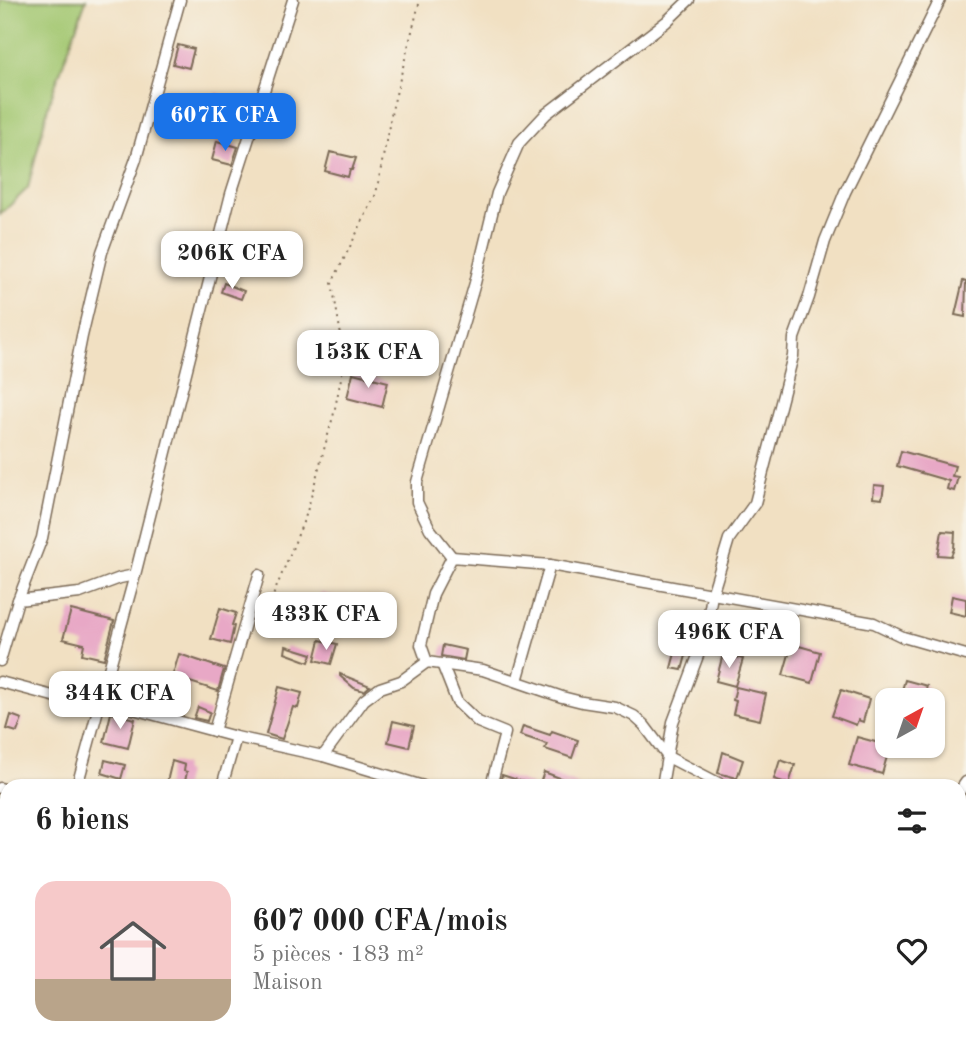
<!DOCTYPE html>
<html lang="fr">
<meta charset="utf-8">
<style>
body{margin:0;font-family:"Old Standard TT",serif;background:#f2f2f2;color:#222;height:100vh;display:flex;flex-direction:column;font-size:26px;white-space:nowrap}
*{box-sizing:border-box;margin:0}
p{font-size:23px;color:#767676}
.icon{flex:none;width:38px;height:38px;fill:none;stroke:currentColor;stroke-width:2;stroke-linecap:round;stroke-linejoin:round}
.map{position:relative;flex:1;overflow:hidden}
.side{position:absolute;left:0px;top:779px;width:966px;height:275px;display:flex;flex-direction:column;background:#fff;border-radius:21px 21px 0 0;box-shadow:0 2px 5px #0004}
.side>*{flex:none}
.needle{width:46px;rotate:40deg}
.tools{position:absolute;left:875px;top:688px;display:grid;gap:14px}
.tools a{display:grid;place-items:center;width:70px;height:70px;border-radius:14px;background:#fff;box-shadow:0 2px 5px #0004;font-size:35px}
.price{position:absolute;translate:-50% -60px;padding:0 16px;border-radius:14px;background:#fff;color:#222;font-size:23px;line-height:46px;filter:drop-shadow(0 2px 4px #0008)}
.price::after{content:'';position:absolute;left:50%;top:42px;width:21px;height:16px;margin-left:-10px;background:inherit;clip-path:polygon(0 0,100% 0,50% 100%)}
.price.active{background:#1a73e8;color:#fff}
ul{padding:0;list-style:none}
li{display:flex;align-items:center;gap:21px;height:175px;padding:0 35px}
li+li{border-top:2px solid #e0e0e0}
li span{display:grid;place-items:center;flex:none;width:196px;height:140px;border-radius:21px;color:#555}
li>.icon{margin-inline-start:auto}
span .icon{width:84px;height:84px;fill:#fffc;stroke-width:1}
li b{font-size:30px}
h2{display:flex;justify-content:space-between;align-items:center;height:84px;padding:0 35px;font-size:30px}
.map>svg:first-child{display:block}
.built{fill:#f7cfd5}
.green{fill:#a3c771;stroke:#6f7848;stroke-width:2}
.building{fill:#e8a8c6}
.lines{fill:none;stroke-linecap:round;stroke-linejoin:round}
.minor-casing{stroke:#7b6a57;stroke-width:13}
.major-casing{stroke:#7b6a57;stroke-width:16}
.path{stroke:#7b6a57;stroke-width:2;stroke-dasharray:2 5;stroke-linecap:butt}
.minor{stroke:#fff;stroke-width:10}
.major{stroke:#fdbc70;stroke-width:12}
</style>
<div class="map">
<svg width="966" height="1053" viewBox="0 0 966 1053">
<rect width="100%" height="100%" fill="#f7f3e8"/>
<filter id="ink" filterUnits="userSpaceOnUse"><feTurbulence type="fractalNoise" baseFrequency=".0143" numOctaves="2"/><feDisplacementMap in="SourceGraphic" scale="14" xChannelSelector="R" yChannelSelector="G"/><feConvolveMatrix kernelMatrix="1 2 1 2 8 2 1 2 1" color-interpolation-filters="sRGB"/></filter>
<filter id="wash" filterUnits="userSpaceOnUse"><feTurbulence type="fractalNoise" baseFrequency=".00686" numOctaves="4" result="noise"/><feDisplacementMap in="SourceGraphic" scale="28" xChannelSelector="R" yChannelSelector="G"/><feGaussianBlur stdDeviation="1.57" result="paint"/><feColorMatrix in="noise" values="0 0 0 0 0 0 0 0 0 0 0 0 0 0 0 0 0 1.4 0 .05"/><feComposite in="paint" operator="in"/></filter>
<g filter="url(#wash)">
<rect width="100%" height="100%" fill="#f1e0c2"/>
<polygon class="built" points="724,1046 874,1046 874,1047 870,1053 720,1053"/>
<g class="green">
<polygon points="0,0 86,0 49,103 28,188 0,215"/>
<polygon points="0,792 7,794 7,954 0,952"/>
</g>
<g id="blocks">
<g class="building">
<polygon points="178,45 194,49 189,68 173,64"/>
<polygon points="216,93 232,97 226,120 207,114 210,102 212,103"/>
<polygon points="217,141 238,147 232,165 212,160"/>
<polygon points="330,152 356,158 352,170 350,170 348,177 325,171"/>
<polygon points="963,281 966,282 965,317 955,315"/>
<polygon points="224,283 244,291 241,299 221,292"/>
<polygon points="353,373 388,382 382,407 347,398"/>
<polygon points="901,451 955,466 952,476 958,477 954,491 947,489 949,481 897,466"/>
<polygon points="874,485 884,486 882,499 873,498"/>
<polygon points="942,531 955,532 954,549 951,556 938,555"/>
<polygon points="321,593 333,596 331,606 318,603"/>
<polygon points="952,596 966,599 966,616 949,612"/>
<polygon points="220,608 236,613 232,625 234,626 230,644 211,639"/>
<polygon points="71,610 114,621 104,659 82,654 84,644 63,639"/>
<polygon points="685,616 696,619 682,670 671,668"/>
<polygon points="320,640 337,644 331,664 315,660"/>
<polygon points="792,644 820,652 812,683 783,675"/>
<polygon points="443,645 466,650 464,660 441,656"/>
<polygon points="286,646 312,654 309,662 285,653"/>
<polygon points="179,654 224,669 218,691 190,682 181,714 163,708"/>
<polygon points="723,654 743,659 735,686 716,681"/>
<polygon points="340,674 370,686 364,691 354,688 340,676"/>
<polygon points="905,680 927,686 923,700 899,700"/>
<polygon points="279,687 302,693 298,708 293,707 282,739 266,734"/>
<polygon points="736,687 766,694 760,720 733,714 736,701 733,700"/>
<polygon points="841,690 869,699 863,722 858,720 856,725 832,716"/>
<polygon points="198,707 210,712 207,721 194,718"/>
<polygon points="111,713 135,719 128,748 104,742"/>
<polygon points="11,715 22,719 17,732 7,729"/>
<polygon points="393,721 414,726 409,747 388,742"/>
<polygon points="523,726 550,735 552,731 578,740 572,758 545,749 547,744 520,735"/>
<polygon points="857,737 890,746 882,774 849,765"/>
<polygon points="723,752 743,760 737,778 718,773"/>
<polygon points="105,760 125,765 121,779 102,773"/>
<polygon points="780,760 795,765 789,784 774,779"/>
<polygon points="172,761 185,765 184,771 187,772 184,786 166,786"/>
<polygon points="544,772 578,785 577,786 539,786"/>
<polygon points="502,775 530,784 530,786 499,786"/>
</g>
</g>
</g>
<g filter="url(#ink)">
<use href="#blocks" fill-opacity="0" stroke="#7b6a57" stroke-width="2"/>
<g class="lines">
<defs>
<g id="minor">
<polyline points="452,557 430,529 417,502 417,482 475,283 497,193 519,143 546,114 666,22 689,0"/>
<polyline points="18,600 80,593 120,578 135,575"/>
<polyline points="0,661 18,600 42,538 82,336 102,252 136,159 180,0"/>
<polyline points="427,662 421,645 433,594 452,557 550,565 874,623 903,637 966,655"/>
<polyline points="442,664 457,702 478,722 505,733 491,786"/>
<polyline points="517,681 550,565"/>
<polyline points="0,682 83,704 100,700 236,737 323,756 423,786"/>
<polyline points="214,731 259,575"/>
<polyline points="323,756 364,700 380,688 401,681 427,662 483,670 562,697 582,702 615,707 634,716 644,725 668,757 724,786"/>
<polyline points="77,786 135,575 231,194 293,0"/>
<polyline points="222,786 236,737"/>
<polyline points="662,786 673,722 705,637 712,595 729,539 755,503 793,356 794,338 809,297 825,241 845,192 940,0"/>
<polyline points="0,788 7,790"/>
<polyline points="959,792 966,782"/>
<polyline points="0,975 7,977"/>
<polyline points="0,1040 7,1010"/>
<polyline points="240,1046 260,1053"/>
<polyline points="652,1046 663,1053"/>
<polyline points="77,1053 80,1046"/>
<polyline points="171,1053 172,1046"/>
<polyline points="307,1053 309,1046"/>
<polyline points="419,1053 420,1046"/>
<polyline points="575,1053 577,1046"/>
<polyline points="604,1053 615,1046"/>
</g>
<g id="major">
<polyline points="959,960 966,950"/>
<polyline points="897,1053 902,1046"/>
</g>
</defs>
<use href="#minor" class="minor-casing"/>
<use href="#major" class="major-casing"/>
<polyline class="path" points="260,609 270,603 306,515 334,413 345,359 332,283 376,194 392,110 420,0"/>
<use href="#minor" class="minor"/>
<use href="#major" class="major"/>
</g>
</g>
</svg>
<div class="tools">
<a><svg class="needle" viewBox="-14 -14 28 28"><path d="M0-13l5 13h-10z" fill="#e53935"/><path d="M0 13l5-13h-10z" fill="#767676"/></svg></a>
</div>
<b class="price active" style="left:225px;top:153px">607K CFA</b>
<b class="price" style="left:232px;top:291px">206K CFA</b>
<b class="price" style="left:368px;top:390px">153K CFA</b>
<b class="price" style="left:326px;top:652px">433K CFA</b>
<b class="price" style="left:729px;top:670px">496K CFA</b>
<b class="price" style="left:120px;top:731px">344K CFA</b>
<section class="side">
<h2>6 biens<svg class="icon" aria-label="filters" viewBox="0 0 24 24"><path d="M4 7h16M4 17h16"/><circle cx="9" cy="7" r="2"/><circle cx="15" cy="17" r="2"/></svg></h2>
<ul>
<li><span style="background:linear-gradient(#f6c9c9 70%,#b9a48a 0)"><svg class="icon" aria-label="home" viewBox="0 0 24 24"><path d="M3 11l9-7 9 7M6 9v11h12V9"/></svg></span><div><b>607 000 CFA/mois</b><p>5 pièces · 183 m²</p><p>Maison</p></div><svg class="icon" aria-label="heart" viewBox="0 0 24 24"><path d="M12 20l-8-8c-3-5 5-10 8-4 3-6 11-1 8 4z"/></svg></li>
</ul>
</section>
</div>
